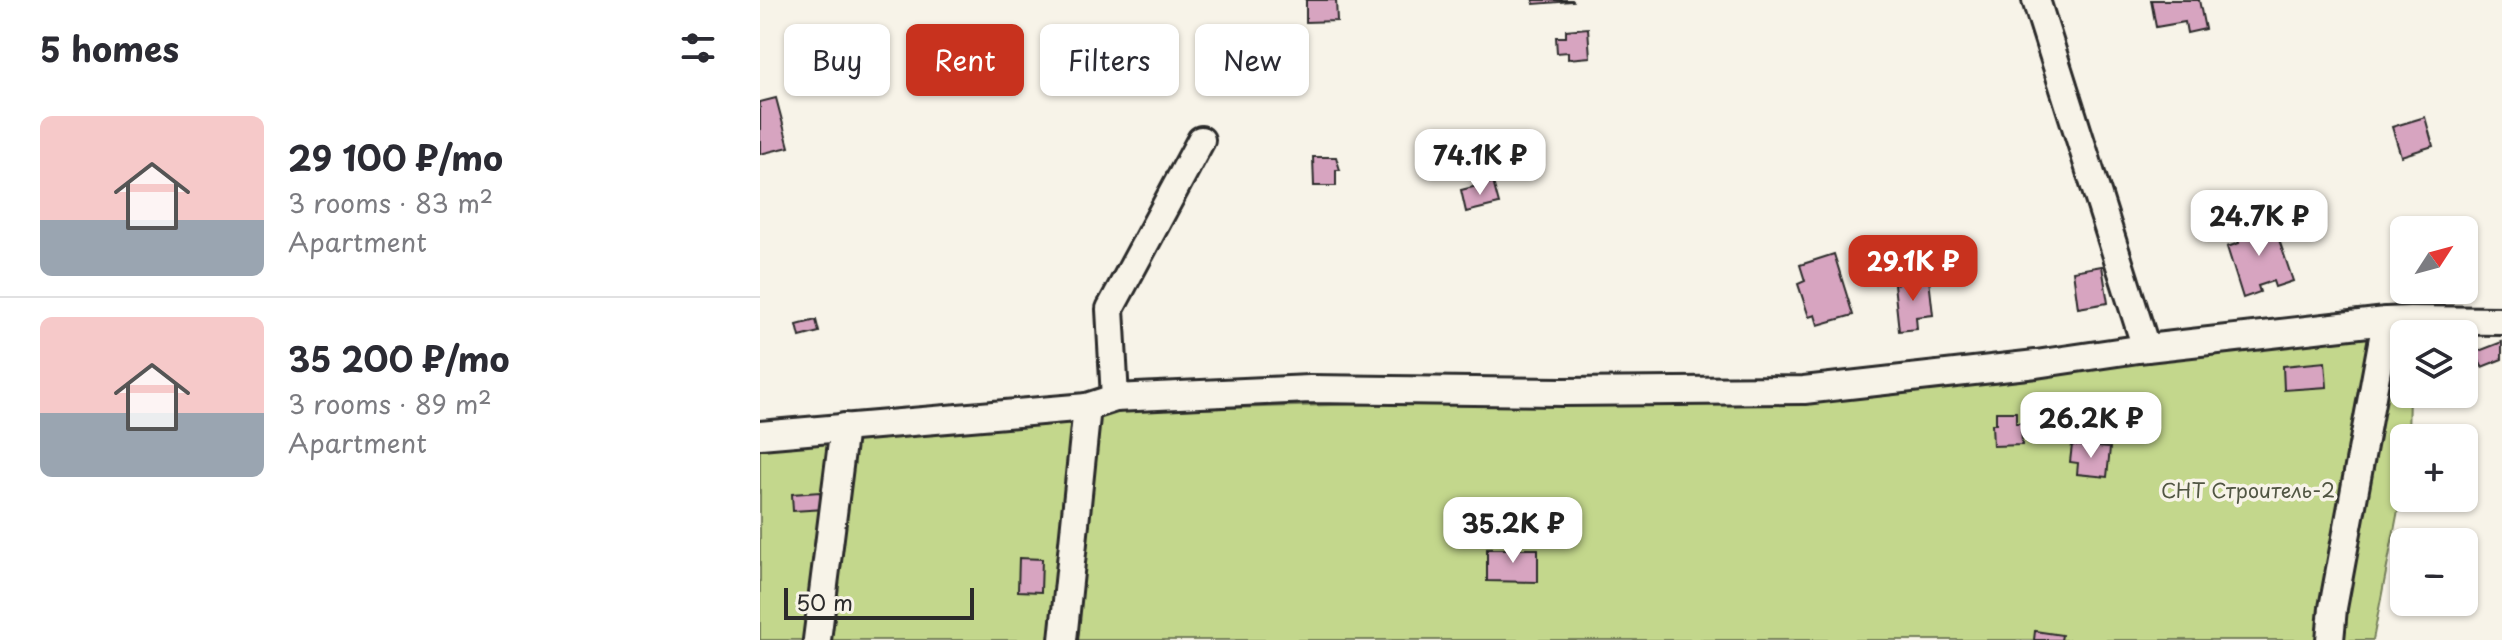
<!DOCTYPE html>
<meta charset="utf-8">
<style>
body{margin:0;font-family:"Playpen Sans",sans-serif;background:#f2f2f3;color:#2b2b33;height:100vh;display:flex;flex-direction:column;font-size:30px;white-space:nowrap}
*{box-sizing:border-box;margin:0}
p{font-size:26px;color:#7c7c81}
.icon{flex:none;width:44px;height:44px;fill:none;stroke:currentColor;stroke-width:2;stroke-linecap:round;stroke-linejoin:round}
.map{position:relative;flex:1;overflow:hidden}
.sheet{display:flex;flex-direction:column;background:#fff;width:760px}
.sheet>*{flex:none}
.top-card{position:absolute;left:24px;top:24px;width:760px;height:72px;display:flex;gap:16px}
.needle{width:52px;rotate:54deg}
.controls{position:absolute;left:1630px;top:216px;display:grid;gap:16px}
.controls a{display:grid;place-items:center;width:88px;height:88px;border-radius:12px;background:#fff;box-shadow:0 2px 6px #0004;font-size:40px}
.scale{position:absolute;left:24px;bottom:20px;width:190px;box-sizing:border-box;padding-left:8px;border:4px solid #2b2b2b;border-top:0;font-size:22px;line-height:28px;white-space:nowrap;color:#2b2b2b;-webkit-text-stroke:6px #f7f3e8;paint-order:stroke}
.price{position:absolute;translate:-50% -68px;padding:0 18px;border-radius:16px;background:#fff;color:#222;font-size:26px;line-height:52px;filter:drop-shadow(0 2px 4px #0008)}
.price::after{content:'';position:absolute;left:50%;top:48px;width:24px;height:18px;margin-left:-12px;background:inherit;clip-path:polygon(0 0,100% 0,50% 100%)}
.price.on{background:#c8321e;color:#fff}
ul{padding:0;list-style:none}
li{display:flex;align-items:center;gap:24px;height:200px;padding:0 40px}
li+li{border-top:2px solid #e1e1e2}
li span{display:grid;place-items:center;flex:none;width:224px;height:160px;border-radius:12px;color:#555}
li>.icon{margin-inline-start:auto}
span .icon{width:96px;height:96px;fill:#fffc;stroke-width:1}
li b{font-size:34px}
h2{display:flex;justify-content:space-between;align-items:center;height:96px;padding:0 40px;font-size:34px}
.tag{padding:0 28px;border-radius:12px;background:#fff;box-shadow:0 2px 6px #0004;font-size:28px;line-height:72px}
.tag.on{background:#c8321e;color:#fff}
main{display:flex;flex:1;min-height:0}
.map>svg:first-child{display:block}
.green{fill:#c3d78c;stroke:#77815c;stroke-width:2}
.building{fill:#d7a4c0;stroke:#2b2b2b;stroke-width:2}
.lines{fill:none;stroke-linecap:round;stroke-linejoin:round}
.minor-casing{stroke:#2b2b2b;stroke-width:32}
.minor{stroke:#f7f3e8;stroke-width:26}
.labels{text-anchor:middle;stroke-width:7;stroke-linejoin:round;paint-order:stroke}
.park-label{font-size:20px;fill:#515643;stroke:#f7f3e8}
</style>
<main>
<section class="sheet">
<h2>5 homes<svg class="icon" aria-label="filters" viewBox="0 0 24 24"><path d="M4 7h16M4 17h16"/><circle cx="9" cy="7" r="2"/><circle cx="15" cy="17" r="2"/></svg></h2>
<ul>
<li><span style="background:linear-gradient(#f6c9c9 65%,#9aa5b1 0)"><svg class="icon" aria-label="home" viewBox="0 0 24 24"><path d="M3 11l9-7 9 7M6 9v11h12V9"/></svg></span><div><b>29 100 ₽/mo</b><p>3 rooms · 83 m²</p><p>Apartment</p></div></li>
<li><span style="background:linear-gradient(#f6c9c9 60%,#9aa5b1 0)"><svg class="icon" aria-label="home" viewBox="0 0 24 24"><path d="M3 11l9-7 9 7M6 9v11h12V9"/></svg></span><div><b>35 200 ₽/mo</b><p>3 rooms · 89 m²</p><p>Apartment</p></div></li>
</ul>
</section>
<div class="map">
<svg width="1742" height="640" viewBox="0 0 1742 640">
<rect width="100%" height="100%" fill="#f7f3e8"/>
<filter id="ink" filterUnits="userSpaceOnUse"><feTurbulence type="fractalNoise" baseFrequency=".0125" numOctaves="2"/><feDisplacementMap in="SourceGraphic" scale="16" xChannelSelector="R" yChannelSelector="G"/><feConvolveMatrix kernelMatrix="1 2 1 2 8 2 1 2 1" color-interpolation-filters="sRGB"/></filter>
<g filter="url(#ink)">
<polygon class="green" points="1650,320 1650,334 1644,334 1644,394 1649,394 1648,438 1644,438 1644,479 1613,640 0,640 0,429 330,412 1056,391"/>
<g class="building">
<polygon points="546,0 576,0 577,21 546,22"/>
<polygon points="773,0 812,0 813,1 774,4"/>
<polygon points="1391,0 1439,0 1445,29 1427,33 1425,22 1396,27"/>
<polygon points="828,28 830,57 808,59 808,52 797,53 796,37 806,37 806,30"/>
<polygon points="16,98 29,147 0,154 0,102"/>
<polygon points="1665,117 1673,146 1641,156 1632,127"/>
<polygon points="553,157 576,157 580,170 576,170 576,186 554,186"/>
<polygon points="733,182 739,204 706,212 701,190"/>
<polygon points="1512,219 1533,281 1515,287 1513,281 1498,286 1500,292 1483,298 1467,247 1479,243 1475,231"/>
<polygon points="1074,254 1093,315 1058,325 1055,315 1049,317 1038,284 1045,281 1040,265"/>
<polygon points="1342,266 1348,303 1318,308 1313,271"/>
<polygon points="1169,279 1173,315 1156,317 1157,329 1139,331 1134,284"/>
<polygon points="56,320 59,332 40,337 37,325"/>
<polygon points="1742,342 1742,359 1722,367 1716,352"/>
<polygon points="1565,362 1567,387 1524,390 1523,366"/>
<polygon points="1236,412 1256,412 1256,423 1261,423 1262,445 1233,446 1232,424 1236,424"/>
<polygon points="1312,445 1350,448 1347,477 1317,474 1318,463 1310,462"/>
<polygon points="60,492 61,500 65,499 65,509 33,511 32,494"/>
<polygon points="727,549 778,549 778,582 727,581"/>
<polygon points="259,558 282,559 281,592 258,591"/>
<polygon points="1275,631 1302,635 1301,640 1274,640"/>
</g>
<g class="lines">
<defs>
<g id="minor">
<polyline points="1276,0 1386,348"/>
<polyline points="355,398 350,309 441,140"/>
<polyline points="0,435 327,407"/>
<polyline points="57,640 84,427"/>
<polyline points="303,640 327,407 355,398 550,389 803,392 1044,390 1276,364 1378,349 1626,321 1650,320 1742,321"/>
<polyline points="1570,640 1573,608 1626,321"/>
</g>
</defs>
<use href="#minor" class="minor-casing"/>
<use href="#minor" class="minor"/>
</g>
</g>
<g class="labels">
<g class="park-label">
<text x="1488" y="498">СНТ Строитель-2</text>
</g>
</g>
</svg>
<div class="controls">
<a><svg class="needle" viewBox="-14 -14 28 28"><path d="M0-13l5 13h-10z" fill="#e53935"/><path d="M0 13l5-13h-10z" fill="#7c7c81"/></svg></a>
<a><svg class="icon" aria-label="layers" viewBox="0 0 24 24"><path d="M12 4l9 5-9 5-9-5zM3 14l9 5 9-5"/></svg></a>
<a>+</a>
<a>−</a>
</div>
<div class="scale">50 m</div>
<b class="price" style="left:720px;top:197px">74.1K ₽</b>
<b class="price" style="left:1499px;top:258px">24.7K ₽</b>
<b class="price on" style="left:1153px;top:303px">29.1K ₽</b>
<b class="price" style="left:1331px;top:460px">26.2K ₽</b>
<b class="price" style="left:753px;top:565px">35.2K ₽</b>
<div class="top-card">
<a class="tag">Buy</a>
<a class="tag on">Rent</a>
<a class="tag">Filters</a>
<a class="tag">New</a>
</div>
</div>
</main>
